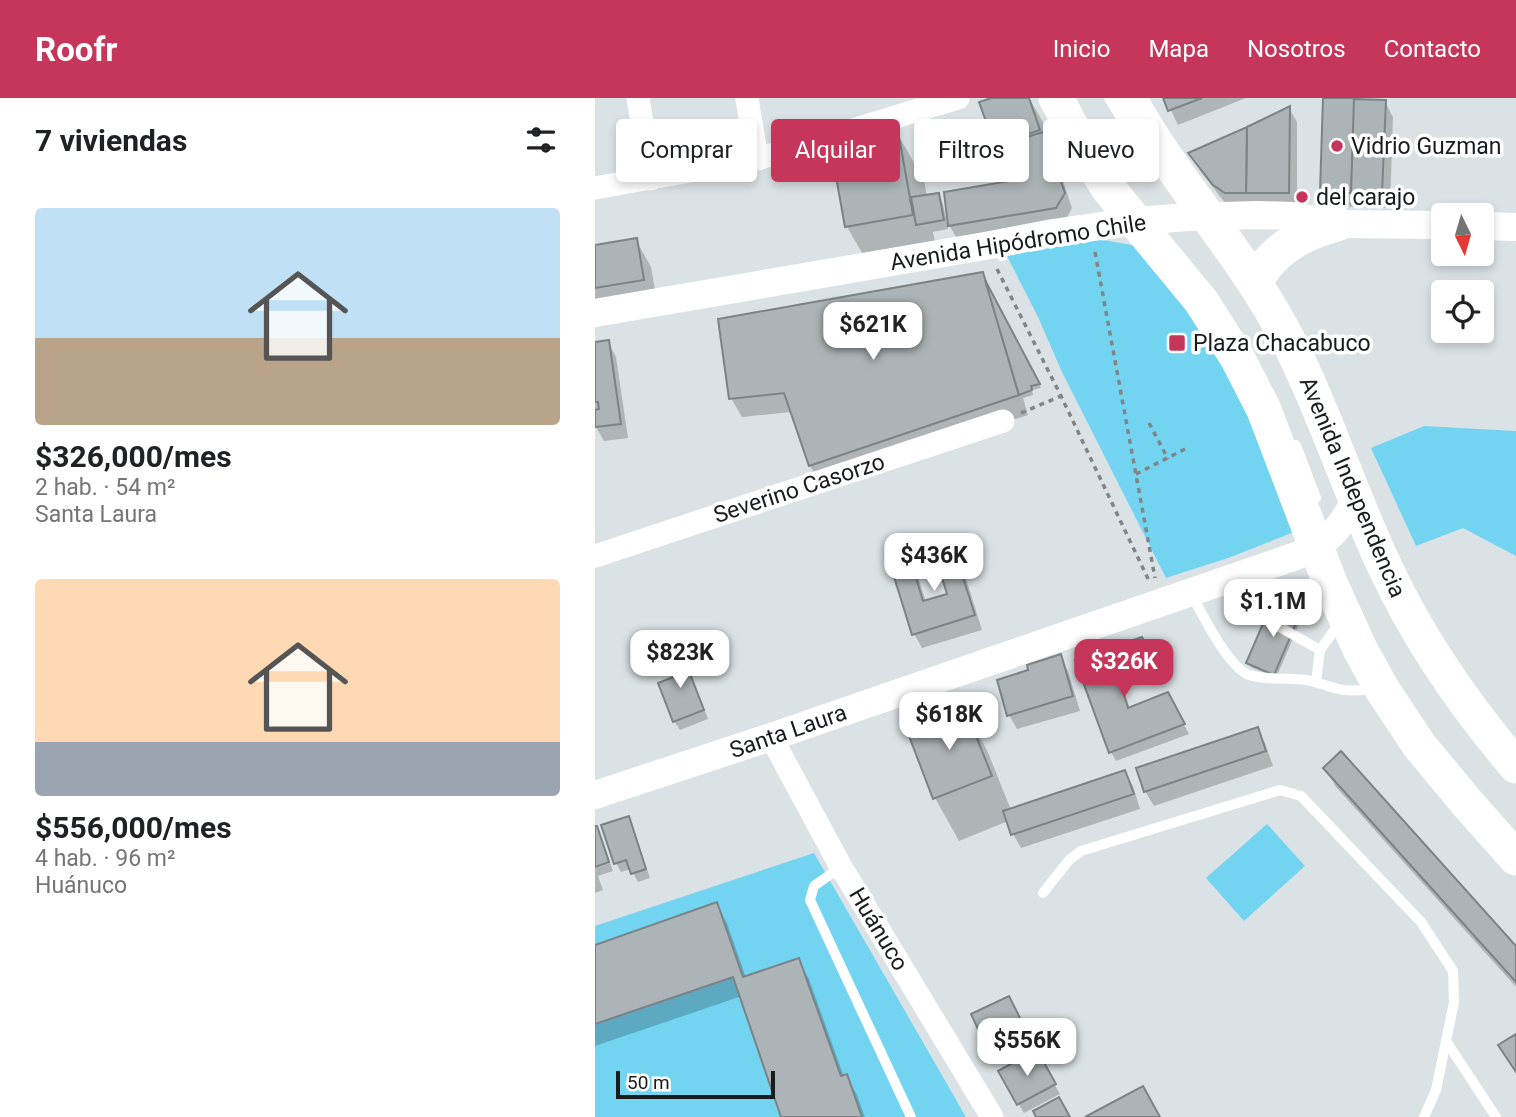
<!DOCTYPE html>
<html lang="es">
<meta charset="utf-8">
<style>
body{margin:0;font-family:Roboto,sans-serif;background:#f2f2f2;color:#202124;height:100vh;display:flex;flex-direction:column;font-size:26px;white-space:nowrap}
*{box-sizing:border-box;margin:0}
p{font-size:23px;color:#757577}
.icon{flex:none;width:38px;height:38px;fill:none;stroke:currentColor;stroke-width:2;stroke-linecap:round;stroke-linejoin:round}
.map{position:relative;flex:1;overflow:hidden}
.sheet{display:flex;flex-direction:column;background:#fff;width:595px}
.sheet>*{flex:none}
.hud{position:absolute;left:21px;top:21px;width:665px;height:63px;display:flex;gap:14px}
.needle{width:46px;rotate:175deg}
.buttons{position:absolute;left:836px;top:105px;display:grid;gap:14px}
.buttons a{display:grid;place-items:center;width:63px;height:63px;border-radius:7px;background:#fff;box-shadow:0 4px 10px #0003;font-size:35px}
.scale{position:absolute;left:21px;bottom:18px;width:159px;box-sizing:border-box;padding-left:7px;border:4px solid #191c1d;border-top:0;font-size:19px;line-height:24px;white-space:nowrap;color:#191c1d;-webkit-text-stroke:5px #fff;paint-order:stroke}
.price{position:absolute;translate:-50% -60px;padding:0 16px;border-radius:14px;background:#fff;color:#222;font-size:23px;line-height:46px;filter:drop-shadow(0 2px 4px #0008)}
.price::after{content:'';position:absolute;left:50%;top:42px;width:21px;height:16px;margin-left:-10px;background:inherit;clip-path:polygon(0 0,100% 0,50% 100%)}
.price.on{background:#c6365b;color:#fff}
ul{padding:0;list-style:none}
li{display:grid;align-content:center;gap:14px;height:371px;padding:0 35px}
li span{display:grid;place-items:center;height:217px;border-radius:7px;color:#555}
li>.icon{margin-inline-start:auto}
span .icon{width:126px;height:126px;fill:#fffc;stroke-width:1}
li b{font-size:30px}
h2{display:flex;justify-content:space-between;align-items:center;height:84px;padding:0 35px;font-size:30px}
.tag{padding:0 24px;border-radius:7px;background:#fff;box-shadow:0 4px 10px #0003;font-size:24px;line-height:63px}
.tag.on{background:#c6365b;color:#fff}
header{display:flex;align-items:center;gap:42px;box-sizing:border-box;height:98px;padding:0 35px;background:#c6365b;color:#fff}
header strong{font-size:33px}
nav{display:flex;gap:38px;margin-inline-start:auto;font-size:24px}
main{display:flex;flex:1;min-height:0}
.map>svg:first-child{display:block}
.green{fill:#73d4f2}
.shadow{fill:#0003}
.building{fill:#adb4b7;stroke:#7c8386;stroke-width:2}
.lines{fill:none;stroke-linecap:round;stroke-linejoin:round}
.path{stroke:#808587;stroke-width:3.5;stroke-dasharray:5 5;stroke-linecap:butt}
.service{stroke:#fff;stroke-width:10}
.minor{stroke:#fff;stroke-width:23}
.tertiary{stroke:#fff;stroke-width:28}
.primary{stroke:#fff;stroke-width:35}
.poi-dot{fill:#c6365b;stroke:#fff;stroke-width:2.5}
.labels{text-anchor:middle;stroke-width:7;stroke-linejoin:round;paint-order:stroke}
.poi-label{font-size:23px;fill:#191c1d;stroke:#fff;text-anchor:start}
.street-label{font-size:23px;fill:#191c1d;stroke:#fff}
</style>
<header>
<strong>Roofr</strong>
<nav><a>Inicio</a><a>Mapa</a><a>Nosotros</a><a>Contacto</a></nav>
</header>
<main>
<section class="sheet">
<h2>7 viviendas<svg class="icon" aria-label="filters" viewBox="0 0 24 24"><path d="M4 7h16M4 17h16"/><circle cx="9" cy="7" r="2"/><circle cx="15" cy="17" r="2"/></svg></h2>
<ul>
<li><span style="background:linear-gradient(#bfe0f5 60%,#b9a48a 0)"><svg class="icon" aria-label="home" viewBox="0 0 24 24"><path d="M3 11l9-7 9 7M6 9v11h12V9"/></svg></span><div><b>$326,000/mes</b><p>2 hab. · 54 m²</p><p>Santa Laura</p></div></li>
<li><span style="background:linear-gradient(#ffd9b3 75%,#9aa5b1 0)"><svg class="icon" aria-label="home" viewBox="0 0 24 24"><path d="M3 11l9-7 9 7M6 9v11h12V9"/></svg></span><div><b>$556,000/mes</b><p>4 hab. · 96 m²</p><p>Huánuco</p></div></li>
</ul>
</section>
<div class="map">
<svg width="921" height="1019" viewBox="0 0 921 1019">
<rect width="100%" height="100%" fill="#dbe2e5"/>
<g class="green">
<polygon points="492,139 542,148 593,206 636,273 699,434 636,459 571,480 467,274 443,219 410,154"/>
<polygon points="829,328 921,333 921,458 868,430 821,448 776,350"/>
<polygon points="672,726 710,768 649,823 611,780"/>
<polygon points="219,755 371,1019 0,1019 0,828"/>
</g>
<g class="shadow">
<polygon points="401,0 434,0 449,26 477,110 469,125 363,142 352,124 422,84 401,48 386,5"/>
<polygon points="570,0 651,0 583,27"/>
<polygon points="730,0 764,0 766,3 790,4 798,19 795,110 735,108 726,93"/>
<polygon points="694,10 702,24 702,109 631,106 606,74 595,55"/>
<polygon points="302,35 329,82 332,99 343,97 348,106 353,131 338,134 344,164 279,175 252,129 237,47"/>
<polygon points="41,142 56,169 63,209 0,219 0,149"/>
<polygon points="387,176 446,290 437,292 438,297 428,300 433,317 226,386 215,368 197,314 147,319 136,300"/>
<polygon points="13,244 21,259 33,340 9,343 1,329 0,325 0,246"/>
<polygon points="356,444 364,458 387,532 327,550 319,536 315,465 323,479 331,504 354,497"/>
<polygon points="704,518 706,522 681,580 656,569 653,565"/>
<polygon points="551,551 560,567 524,578 535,611 572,596 594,636 521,663 516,654 482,563"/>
<polygon points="84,552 90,561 113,621 85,632 79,623"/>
<polygon points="465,559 473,573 485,613 422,631 414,617 435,574"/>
<polygon points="368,610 392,652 416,712 529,674 538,688 545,711 426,750 418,736 413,723 364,743 340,700 313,631"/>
<polygon points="662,631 670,645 678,668 559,708 550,693"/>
<polygon points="730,670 921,851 921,889 741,689"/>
<polygon points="33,720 38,729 55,780 43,784 36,771 26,774 21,765"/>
<polygon points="0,730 6,739 18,773 3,778 8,792 0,795"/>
<polygon points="121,806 132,825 151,880 203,862 214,881 249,979 251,978 262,997 270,1019 188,1019 147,898 0,948 0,849"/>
<polygon points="419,909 432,935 396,952 391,943"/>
<polygon points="441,954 465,996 429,1015 405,974"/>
</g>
<g class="building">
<polygon points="396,0 434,0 445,32 400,48 384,4"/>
<polygon points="568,0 607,0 573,13"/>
<polygon points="728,0 760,0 756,95 725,94"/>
<polygon points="759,1 791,2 787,96 756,95"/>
<polygon points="695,8 694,95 651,95 652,29"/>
<polygon points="652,29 651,95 630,95 618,87 593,55"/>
<polygon points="303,33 318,117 250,129 235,45"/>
<polygon points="448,34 470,95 461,110 353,128 349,94 420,82 407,47"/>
<polygon points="344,95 349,122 321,127 316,99"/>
<polygon points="42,140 49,182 0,190 0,147"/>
<polygon points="388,174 424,297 214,368 189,295 134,301 123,221"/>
<polygon points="390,182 445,286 436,288 437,292 424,297"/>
<polygon points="14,242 26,326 0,329 0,312 4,311 3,304 0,304 0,244"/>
<polygon points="356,442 380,517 317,537 296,469 316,463 328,503 352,496 337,448"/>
<polygon points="677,505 705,516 679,577 651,565"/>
<polygon points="547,539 556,557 520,568 533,610 573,594 590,626 514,655 480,562"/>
<polygon points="85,550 109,612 78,624 63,585 81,578 72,555"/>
<polygon points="466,556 478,598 412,618 402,582 433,572 432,567"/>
<polygon points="369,608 397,678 338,701 311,630"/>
<polygon points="663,629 671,653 549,694 541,670"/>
<polygon points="746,653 921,848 921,884 728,670"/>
<polygon points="530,672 539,696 416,737 408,713"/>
<polygon points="34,718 51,771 36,776 31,762 19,766 6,727"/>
<polygon points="0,728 2,728 14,764 0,769"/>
<polygon points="122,804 148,879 204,860 246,978 252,976 267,1019 186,1019 138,879 0,926 0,847"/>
<polygon points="414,898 428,926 389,944 376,916"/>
<polygon points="921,936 921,974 903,947"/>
<polygon points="442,952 461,986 422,1007 403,973"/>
<polygon points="548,988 565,1019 490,1019"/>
<polygon points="464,999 475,1019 441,1019 438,1013"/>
</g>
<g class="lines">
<g class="path">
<polyline points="500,154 560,480"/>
<polyline points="402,171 466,298 555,485"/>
<polyline points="426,315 466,298"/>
<polyline points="554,325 573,361"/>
<polyline points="541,376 592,350"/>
</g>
<g class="service">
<polyline points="514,0 529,25"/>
<polyline points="701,347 721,400"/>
<polyline points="647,478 657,503 667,519 725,552"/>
<path d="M596 496C608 517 631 565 652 576 663 582 697 580 711 582 722 584 732 588 743 591 755 594 768 592 780 591"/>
<polyline points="721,584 725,552 746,523"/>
<polyline points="246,769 219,788 215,802 316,1019"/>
<polyline points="448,795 474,762 486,753 685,692 706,698 826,824 858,873 859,904 841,992 829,1019"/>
<polyline points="851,943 901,1019"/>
</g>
<g class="minor">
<polyline points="43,0 56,81"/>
<polyline points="152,1 162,61"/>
<polyline points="0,90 162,61 363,0"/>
<polyline points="0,458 408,323"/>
<polyline points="176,639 246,769 397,1019"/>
</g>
<g class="tertiary">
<polyline points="887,128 921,129"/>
<polyline points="0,215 390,148 458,135 540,123 593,119 663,117 698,118 742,126 849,127"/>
<path d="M0 697 176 639 701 458C733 445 746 431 761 400"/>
</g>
<g class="primary">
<polyline points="461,0 489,52 513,90 606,203 643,261 669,312 735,485 765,551 787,591 824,647 873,706 921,760"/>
<path d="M534 0C581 86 650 157 694 244 731 317 755 395 790 469 824 542 869 607 921 668"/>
<path d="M660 185C676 152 707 135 742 126"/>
</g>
</g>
<g class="poi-dot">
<circle cx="742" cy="48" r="7"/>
<circle cx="707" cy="99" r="7"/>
<rect x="573" y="236" width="18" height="18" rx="3.5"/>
</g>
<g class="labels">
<g class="poi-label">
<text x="756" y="56">Vidrio Guzman</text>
<text x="721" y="107">del carajo</text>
<text x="598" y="253">Plaza Chacabuco</text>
</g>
<g class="street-label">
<text transform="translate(423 144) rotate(-9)" y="8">Avenida Hipódromo Chile</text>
<text transform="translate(758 389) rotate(67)" y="8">Avenida Independencia</text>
<text transform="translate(204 390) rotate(-18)" y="8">Severino Casorzo</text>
<text transform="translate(193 633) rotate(-19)" y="8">Santa Laura</text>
<text transform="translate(284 831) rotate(59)" y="8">Huánuco</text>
</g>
</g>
</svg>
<div class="buttons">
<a><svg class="needle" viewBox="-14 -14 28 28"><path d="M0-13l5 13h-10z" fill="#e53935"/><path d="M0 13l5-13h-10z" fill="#757577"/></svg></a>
<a><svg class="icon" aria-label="locate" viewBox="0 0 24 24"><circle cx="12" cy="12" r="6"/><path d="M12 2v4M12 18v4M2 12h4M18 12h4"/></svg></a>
</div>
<div class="scale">50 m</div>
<b class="price" style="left:278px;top:264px">$621K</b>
<b class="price" style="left:339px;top:495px">$436K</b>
<b class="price" style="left:678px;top:541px">$1.1M</b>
<b class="price" style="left:85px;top:592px">$823K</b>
<b class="price on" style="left:529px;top:601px">$326K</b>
<b class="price" style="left:354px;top:654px">$618K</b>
<b class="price" style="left:432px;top:980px">$556K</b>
<div class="hud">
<a class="tag">Comprar</a>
<a class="tag on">Alquilar</a>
<a class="tag">Filtros</a>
<a class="tag">Nuevo</a>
</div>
</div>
</main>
